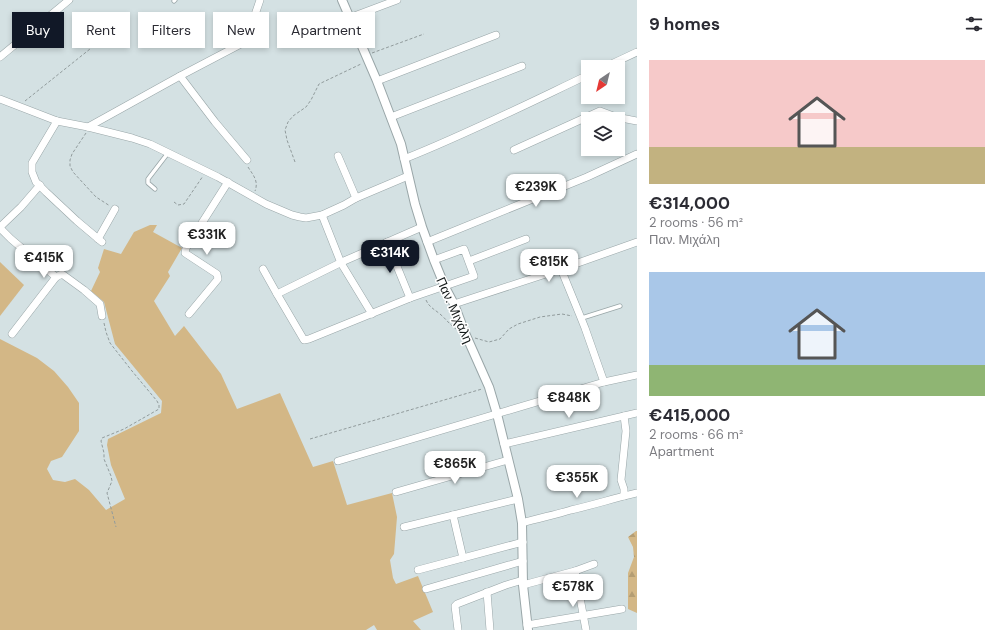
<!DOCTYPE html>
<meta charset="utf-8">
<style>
body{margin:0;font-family:"DM Sans",sans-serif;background:#f2f2f3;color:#2b2b33;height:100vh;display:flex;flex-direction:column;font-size:15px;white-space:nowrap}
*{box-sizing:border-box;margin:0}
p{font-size:13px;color:#7c7c81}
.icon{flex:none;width:22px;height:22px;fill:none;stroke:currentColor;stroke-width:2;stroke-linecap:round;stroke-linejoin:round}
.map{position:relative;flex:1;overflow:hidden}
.drawer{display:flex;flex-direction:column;background:#fff;width:360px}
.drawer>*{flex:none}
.top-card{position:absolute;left:12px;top:12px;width:380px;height:36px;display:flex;gap:8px}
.needle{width:26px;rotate:215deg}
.controls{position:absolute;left:581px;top:60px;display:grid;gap:8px}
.controls a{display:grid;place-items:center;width:44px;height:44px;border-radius:0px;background:#fff;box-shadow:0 2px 6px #0003;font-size:20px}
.price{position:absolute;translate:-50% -34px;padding:0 9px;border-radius:8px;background:#fff;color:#222;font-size:13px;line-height:26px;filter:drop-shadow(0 1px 2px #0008)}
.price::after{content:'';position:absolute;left:50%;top:24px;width:12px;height:9px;margin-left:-6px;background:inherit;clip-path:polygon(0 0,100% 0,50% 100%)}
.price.active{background:#111827;color:#fff}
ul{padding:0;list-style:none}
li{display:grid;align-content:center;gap:8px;height:212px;padding:0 12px}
li span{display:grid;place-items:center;height:124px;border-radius:0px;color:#555}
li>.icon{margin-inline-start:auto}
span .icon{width:72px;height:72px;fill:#fffc;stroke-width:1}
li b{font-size:17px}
h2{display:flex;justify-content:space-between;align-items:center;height:48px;padding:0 12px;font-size:17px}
.tag{padding:0 14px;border-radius:0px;background:#fff;box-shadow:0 2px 6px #0003;font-size:14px;line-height:36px}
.tag.active{background:#111827;color:#fff}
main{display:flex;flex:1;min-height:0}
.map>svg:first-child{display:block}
.green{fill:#d3b786}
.forest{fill:url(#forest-firs)}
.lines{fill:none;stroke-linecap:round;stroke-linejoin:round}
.service-casing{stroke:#99a6a8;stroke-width:5}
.minor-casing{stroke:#99a6a8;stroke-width:8}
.tertiary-casing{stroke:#99a6a8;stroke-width:10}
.path{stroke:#919b9c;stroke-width:1;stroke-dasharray:3 2;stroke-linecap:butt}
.service{stroke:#fff;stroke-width:3.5}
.minor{stroke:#fff;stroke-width:7}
.tertiary{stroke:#fff;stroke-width:8}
.labels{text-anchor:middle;stroke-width:3;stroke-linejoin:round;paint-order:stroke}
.street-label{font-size:13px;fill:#141919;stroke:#fff}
</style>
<main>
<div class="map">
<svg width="637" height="630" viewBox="0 0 637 630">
<defs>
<pattern id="forest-firs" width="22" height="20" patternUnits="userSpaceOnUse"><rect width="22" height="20" fill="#d3b786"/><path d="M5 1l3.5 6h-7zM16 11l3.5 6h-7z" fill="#b49d73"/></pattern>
</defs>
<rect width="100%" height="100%" fill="#d4e1e3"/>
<g class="green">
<polygon points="150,225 157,225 153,232 182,248 168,272 170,276 154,301 175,336 184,326 221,374 237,409 280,393 313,467 333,461 347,505 392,493 397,517 394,554 390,560 393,578 396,584 418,576 433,612 413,621 421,630 377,630 374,625 366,630 0,630 0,339 37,358 54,371 68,387 79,403 79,431 62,457 51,461 47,469 53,480 65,482 75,479 89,490 106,510 125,499 111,465 107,445 108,439 161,413 162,401 115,344 104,302 91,291 100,272 98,268 104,249 121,254 134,232"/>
<polygon points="0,262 24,285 0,316"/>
</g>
<polygon class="forest" points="636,531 637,531 637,613 628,609 628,573 634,557 633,547 628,537"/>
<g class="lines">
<defs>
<g id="service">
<polyline points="174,1 175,0"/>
<polyline points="155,189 148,183 148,179 168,153"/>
<polyline points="582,318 620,306"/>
</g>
<g id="minor">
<polyline points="349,18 397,0"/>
<polyline points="0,57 69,0"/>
<polyline points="605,67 637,52"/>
<polyline points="180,76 241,44 247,38 260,0"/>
<polyline points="377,81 496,35"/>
<polyline points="0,99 57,121 88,127 132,138 150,144 218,177 266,204 292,215 300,217 306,218 322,215 344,205 356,198 408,176"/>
<polyline points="391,117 522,66"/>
<polyline points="57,121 32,163 32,172 36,182 46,192 77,221 102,242"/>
<polyline points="88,127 180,76 215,122 247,160"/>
<polyline points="514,150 600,111 616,117 637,121"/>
<polyline points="338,156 356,198"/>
<path d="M404 159C467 134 527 104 588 75"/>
<polyline points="322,215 341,263 372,314"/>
<polyline points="0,227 21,207 40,185"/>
<polyline points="0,228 11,239 56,277 62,274 84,290 100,304 102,316"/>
<polyline points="98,239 115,209"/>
<polyline points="387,242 410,298"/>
<polyline points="427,242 587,177 637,154"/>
<polyline points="469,261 526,239"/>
<polyline points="263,269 277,294 304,340 309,339 410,298 474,276 464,249 434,260"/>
<polyline points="561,269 581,318 585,328 604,382"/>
<polyline points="277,294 344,261 422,227"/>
<polyline points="454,304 561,269 637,242"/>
<polyline points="189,314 218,279 217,274 185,253 186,248 228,182"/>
<polyline points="12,334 56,277"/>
<polyline points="624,416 626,431 621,480 624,489 624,496"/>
<polyline points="504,444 637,413"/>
<polyline points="338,461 604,382 637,375"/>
<polyline points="396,492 508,460"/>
<polyline points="453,515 463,558"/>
<path d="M522 523C538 518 555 515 571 510 593 505 615 498 637 493"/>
<polyline points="404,527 518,499"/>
<polyline points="418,570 523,542"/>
<polyline points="575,571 594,564"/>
<polyline points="523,585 575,571 586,630"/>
<polyline points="426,589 523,561"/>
<polyline points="487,592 490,630"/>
<polyline points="527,625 622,609"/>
<polyline points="458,630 455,606 457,604 506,585 523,580"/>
</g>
<polyline id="tertiary" points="342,0 377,81 401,144 415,204 422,227 434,260 445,287 454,304 465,333 489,387 497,414 518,499 522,523 523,585 528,630"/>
</defs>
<use href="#service" class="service-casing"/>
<use href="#minor" class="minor-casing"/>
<use href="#tertiary" class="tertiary-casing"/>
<g class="path">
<polyline points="372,53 424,34"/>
<polyline points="25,101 90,49"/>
<polyline points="86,133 72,154 70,160 70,166 73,172 96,197 110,206"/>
<polyline points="295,162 287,140 285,130 288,122 293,116 306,107 311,100 319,84 361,64"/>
<path d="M248 167C253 175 259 181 255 191"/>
<polyline points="174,202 178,205 184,204 203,176"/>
<path d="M426 300C429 307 434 309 440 314 446 319 450 325 456 329"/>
<polyline points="104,323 106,332 110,343 132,371 157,401 159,405 159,409 124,429 102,438 101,441 104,453 104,459 111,476 112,481 107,493 116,527"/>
<polyline points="475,338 489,342 500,339 509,329 518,324 540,317 562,314 572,316"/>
<polyline points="310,439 482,389"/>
</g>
<use href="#service" class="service"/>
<use href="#minor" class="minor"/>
<use href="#tertiary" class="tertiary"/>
</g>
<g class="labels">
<g class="street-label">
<text transform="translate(455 310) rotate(66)" y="5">Παν. Μιχάλη</text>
</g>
</g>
</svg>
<div class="controls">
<a><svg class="needle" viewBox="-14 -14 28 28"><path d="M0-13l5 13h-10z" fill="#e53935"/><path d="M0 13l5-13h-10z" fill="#7c7c81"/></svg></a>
<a><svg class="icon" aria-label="layers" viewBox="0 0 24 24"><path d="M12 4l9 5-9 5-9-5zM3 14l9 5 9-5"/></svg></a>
</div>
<b class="price" style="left:536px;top:208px">€239K</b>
<b class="price" style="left:207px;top:256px">€331K</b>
<b class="price active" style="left:390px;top:274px">€314K</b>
<b class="price" style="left:44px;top:279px">€415K</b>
<b class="price" style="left:549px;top:283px">€815K</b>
<b class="price" style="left:569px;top:419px">€848K</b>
<b class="price" style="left:455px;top:485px">€865K</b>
<b class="price" style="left:577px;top:499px">€355K</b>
<b class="price" style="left:573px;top:608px">€578K</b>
<div class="top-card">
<a class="tag active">Buy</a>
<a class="tag">Rent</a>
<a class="tag">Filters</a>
<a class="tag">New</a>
<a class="tag">Apartment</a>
</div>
</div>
<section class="drawer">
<h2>9 homes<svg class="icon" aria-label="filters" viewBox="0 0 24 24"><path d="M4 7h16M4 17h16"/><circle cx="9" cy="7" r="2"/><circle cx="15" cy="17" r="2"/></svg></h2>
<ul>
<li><span style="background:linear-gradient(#f6c9c9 70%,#c2b280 0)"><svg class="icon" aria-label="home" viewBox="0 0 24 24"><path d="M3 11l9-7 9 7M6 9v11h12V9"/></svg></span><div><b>€314,000</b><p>2 rooms · 56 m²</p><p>Παν. Μιχάλη</p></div></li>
<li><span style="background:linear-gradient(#a9c7e8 75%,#8fb573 0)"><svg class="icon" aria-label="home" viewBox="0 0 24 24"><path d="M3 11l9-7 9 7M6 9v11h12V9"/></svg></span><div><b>€415,000</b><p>2 rooms · 66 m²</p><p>Apartment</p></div></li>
</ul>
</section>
</main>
